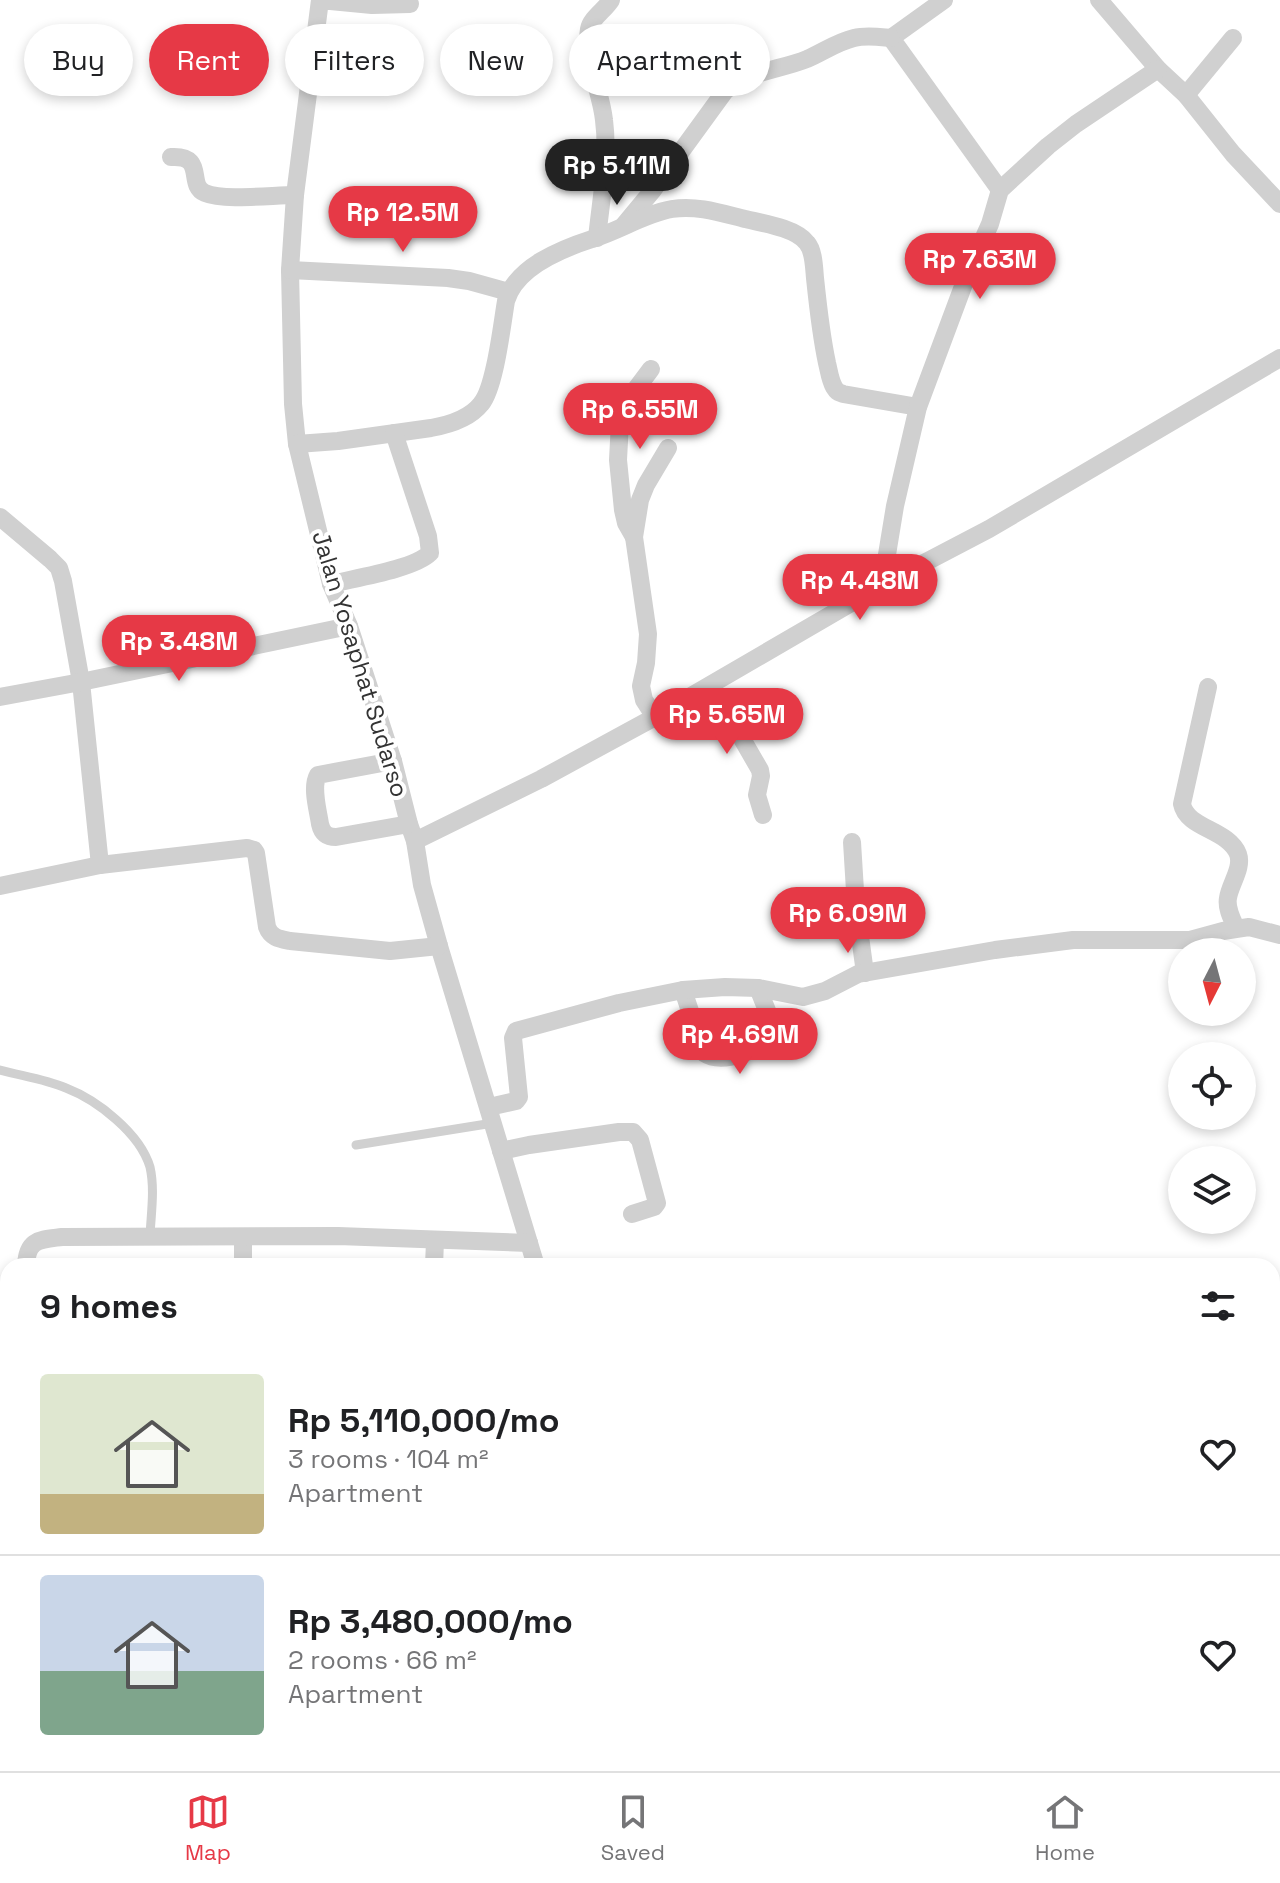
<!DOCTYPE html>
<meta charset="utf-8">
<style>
body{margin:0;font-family:"Space Grotesk",sans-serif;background:#f6f6f6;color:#202124;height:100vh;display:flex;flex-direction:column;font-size:30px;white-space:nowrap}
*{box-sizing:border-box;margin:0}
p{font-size:26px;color:#757577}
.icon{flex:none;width:44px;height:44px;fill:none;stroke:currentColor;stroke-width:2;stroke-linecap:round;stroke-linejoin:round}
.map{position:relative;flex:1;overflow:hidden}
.sheet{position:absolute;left:0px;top:1258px;width:1280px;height:514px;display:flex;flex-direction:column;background:#fff;border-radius:24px 24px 0 0;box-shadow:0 4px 12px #0003}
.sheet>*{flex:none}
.hud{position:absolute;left:24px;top:24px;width:800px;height:72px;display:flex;gap:16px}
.needle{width:52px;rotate:186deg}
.buttons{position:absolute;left:1168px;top:938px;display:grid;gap:16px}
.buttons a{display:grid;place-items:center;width:88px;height:88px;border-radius:50%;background:#fff;box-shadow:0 4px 12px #0003;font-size:40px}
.price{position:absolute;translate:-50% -68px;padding:0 18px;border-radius:28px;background:#e63946;color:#fff;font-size:26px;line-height:52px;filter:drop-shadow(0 2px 4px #0008)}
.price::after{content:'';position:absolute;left:50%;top:48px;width:24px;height:18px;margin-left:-12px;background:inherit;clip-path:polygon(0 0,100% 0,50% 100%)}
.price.on{background:#222;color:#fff}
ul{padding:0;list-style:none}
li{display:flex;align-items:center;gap:24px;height:200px;padding:0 40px}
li+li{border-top:2px solid #e0e0e0}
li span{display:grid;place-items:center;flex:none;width:224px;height:160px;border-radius:8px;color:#555}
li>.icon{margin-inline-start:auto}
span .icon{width:96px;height:96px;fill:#fffc;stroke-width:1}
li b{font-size:34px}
h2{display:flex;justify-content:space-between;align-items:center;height:96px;padding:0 40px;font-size:34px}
.pill{padding:0 28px;border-radius:36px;background:#fff;box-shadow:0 4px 12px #0003;font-size:28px;line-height:72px}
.pill.on{background:#e63946;color:#fff}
.dock{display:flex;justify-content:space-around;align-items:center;height:112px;border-top:2px solid #e0e0e0;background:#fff;font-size:22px;color:#757577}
.dock a{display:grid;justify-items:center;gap:4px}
.dock .on{color:#e63946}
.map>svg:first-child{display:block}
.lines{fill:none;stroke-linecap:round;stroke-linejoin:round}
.service{stroke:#d0d0d0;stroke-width:9}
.minor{stroke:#d0d0d0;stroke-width:18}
.labels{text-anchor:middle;stroke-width:8;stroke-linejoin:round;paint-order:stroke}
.street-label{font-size:24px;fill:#333;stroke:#fff}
</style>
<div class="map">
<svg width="1280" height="1771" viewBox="0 0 1280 1771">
<rect width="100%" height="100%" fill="#fff"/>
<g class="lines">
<g class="service">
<path d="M0 1070C22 1076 45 1079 66 1088 97 1100 140 1133 150 1167 155 1189 151 1214 150 1236"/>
<polyline points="356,1145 493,1123"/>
</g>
<g class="minor">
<polyline points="944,0 891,38 1000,190"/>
<polyline points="1099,0 1158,69 1186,95 1233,154 1280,204"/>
<polyline points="410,4 372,5 320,0 295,195 290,270 293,404 297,444 331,584 349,626 393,761 409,824 415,841 422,885 439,946 536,1266"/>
<polyline points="1186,95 1233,38"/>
<path d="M171 157C207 155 186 185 205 193 224 201 273 195 295 195"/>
<path d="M624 225 653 190 725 91C748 71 780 70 807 59 823 52 837 42 854 38 866 35 879 37 891 38"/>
<path d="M597 238C601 199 609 159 604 120 601 91 584 59 589 29 591 18 605 10 611 0"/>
<polyline points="290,270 448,278 469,281 509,292"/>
<path d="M297 444 338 441 431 428C448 425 470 418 481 404 495 388 502 324 506 301 516 267 561 249 592 239 619 231 644 214 672 209 697 205 721 213 745 219 762 223 796 228 807 243 814 251 814 268 815 278 818 307 821 335 827 363 829 371 830 380 834 387 837 392 838 392 843 394L918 407"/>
<polyline points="0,517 50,559 59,568 63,581 81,682 100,865"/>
<polyline points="634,537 626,523 623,510 618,460 620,422 624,405 651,369"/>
<path d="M331 584C355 578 414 569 430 553L428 536 394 433"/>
<polyline points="882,585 895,506 918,407 968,273 990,224 1000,190 1048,146 1076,124 1158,69"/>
<polyline points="711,685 760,770 761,776 757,795 763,815"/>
<path d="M1208 687 1182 804C1187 829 1228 829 1238 854 1243 868 1230 884 1228 898 1226 908 1232 919 1236 928"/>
<polyline points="0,697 81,682 349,626"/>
<polyline points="655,717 644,700 641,686 646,663 648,634 634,537 640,500 646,485 668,448"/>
<path d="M393 761 318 775C311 787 318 810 320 824 322 833 327 837 336 837L409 824"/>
<polyline points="415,841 541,779 655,717 882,585 989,529 1280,358"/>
<polyline points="852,842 856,907 865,973"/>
<path d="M0 886 100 865 247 848 254 850 256 853 267 927C271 938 280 939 290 941L390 951 439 946"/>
<path d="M683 990 704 1053C722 1065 749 1051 767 1044L772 1039V1023L758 988"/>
<polyline points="489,1107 516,1101 519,1097 513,1038 516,1031 619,1003 683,990 725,987 758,988 803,997 825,991 858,974 995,950 1073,940 1190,940 1223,931 1249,927 1280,935"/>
<polyline points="501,1151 529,1145 619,1132 633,1132 640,1140 657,1203 654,1207 632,1214"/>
<polyline points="243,1237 243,1266"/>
<path d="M26 1266C27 1239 39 1240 62 1237L338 1236 529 1243"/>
<polyline points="434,1266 435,1241"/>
<polyline points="1272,1505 1280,1494"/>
<polyline points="0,1523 8,1524"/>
<polyline points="1272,1603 1280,1605"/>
<polyline points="1272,1739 1280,1744"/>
<polyline points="27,1771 27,1764"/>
<polyline points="232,1771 233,1764"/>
<polyline points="426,1771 426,1764"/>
<polyline points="633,1771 633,1764"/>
<polyline points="1098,1771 1102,1764"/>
</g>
</g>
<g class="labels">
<g class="street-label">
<text transform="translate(360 664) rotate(73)" y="8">Jalan Yosaphat Sudarso</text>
</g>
</g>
</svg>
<div class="buttons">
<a><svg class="needle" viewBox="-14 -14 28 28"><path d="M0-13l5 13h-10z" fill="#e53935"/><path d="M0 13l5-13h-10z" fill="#757577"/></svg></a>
<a><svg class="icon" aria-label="locate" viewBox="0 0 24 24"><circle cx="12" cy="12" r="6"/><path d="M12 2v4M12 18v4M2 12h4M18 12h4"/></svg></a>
<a><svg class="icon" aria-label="layers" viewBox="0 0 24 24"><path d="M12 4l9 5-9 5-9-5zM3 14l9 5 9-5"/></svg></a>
</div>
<b class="price on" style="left:617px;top:207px">Rp 5.11M</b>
<b class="price" style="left:403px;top:254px">Rp 12.5M</b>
<b class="price" style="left:980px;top:301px">Rp 7.63M</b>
<b class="price" style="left:640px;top:451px">Rp 6.55M</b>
<b class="price" style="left:860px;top:622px">Rp 4.48M</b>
<b class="price" style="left:179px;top:683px">Rp 3.48M</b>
<b class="price" style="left:727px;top:756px">Rp 5.65M</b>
<b class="price" style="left:848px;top:955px">Rp 6.09M</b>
<b class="price" style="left:740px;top:1076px">Rp 4.69M</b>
<div class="hud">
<a class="pill">Buy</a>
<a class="pill on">Rent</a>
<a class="pill">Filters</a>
<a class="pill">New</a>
<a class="pill">Apartment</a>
</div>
<section class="sheet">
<h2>9 homes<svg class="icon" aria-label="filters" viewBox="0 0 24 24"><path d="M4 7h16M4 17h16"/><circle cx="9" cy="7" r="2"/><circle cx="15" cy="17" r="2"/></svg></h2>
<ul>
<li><span style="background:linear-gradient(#dfe7d0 75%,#c2b280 0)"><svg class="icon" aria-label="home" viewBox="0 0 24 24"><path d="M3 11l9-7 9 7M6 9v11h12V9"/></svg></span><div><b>Rp 5,110,000/mo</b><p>3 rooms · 104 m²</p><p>Apartment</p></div><svg class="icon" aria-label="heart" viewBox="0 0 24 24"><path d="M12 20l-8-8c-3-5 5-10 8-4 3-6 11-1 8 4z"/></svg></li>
<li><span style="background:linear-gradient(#c9d6e8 60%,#7fa58c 0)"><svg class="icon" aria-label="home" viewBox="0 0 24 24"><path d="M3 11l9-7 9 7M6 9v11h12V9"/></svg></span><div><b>Rp 3,480,000/mo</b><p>2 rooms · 66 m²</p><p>Apartment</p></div><svg class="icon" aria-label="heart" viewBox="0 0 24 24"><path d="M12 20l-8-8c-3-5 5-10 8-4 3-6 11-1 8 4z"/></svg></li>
</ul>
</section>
</div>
<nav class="dock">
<a class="on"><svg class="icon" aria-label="map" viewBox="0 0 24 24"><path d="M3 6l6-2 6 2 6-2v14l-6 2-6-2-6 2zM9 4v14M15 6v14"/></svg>Map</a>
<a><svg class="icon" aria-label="saved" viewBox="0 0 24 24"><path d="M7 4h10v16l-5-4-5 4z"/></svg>Saved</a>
<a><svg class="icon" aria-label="home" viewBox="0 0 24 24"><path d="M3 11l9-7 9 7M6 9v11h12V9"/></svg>Home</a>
</nav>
